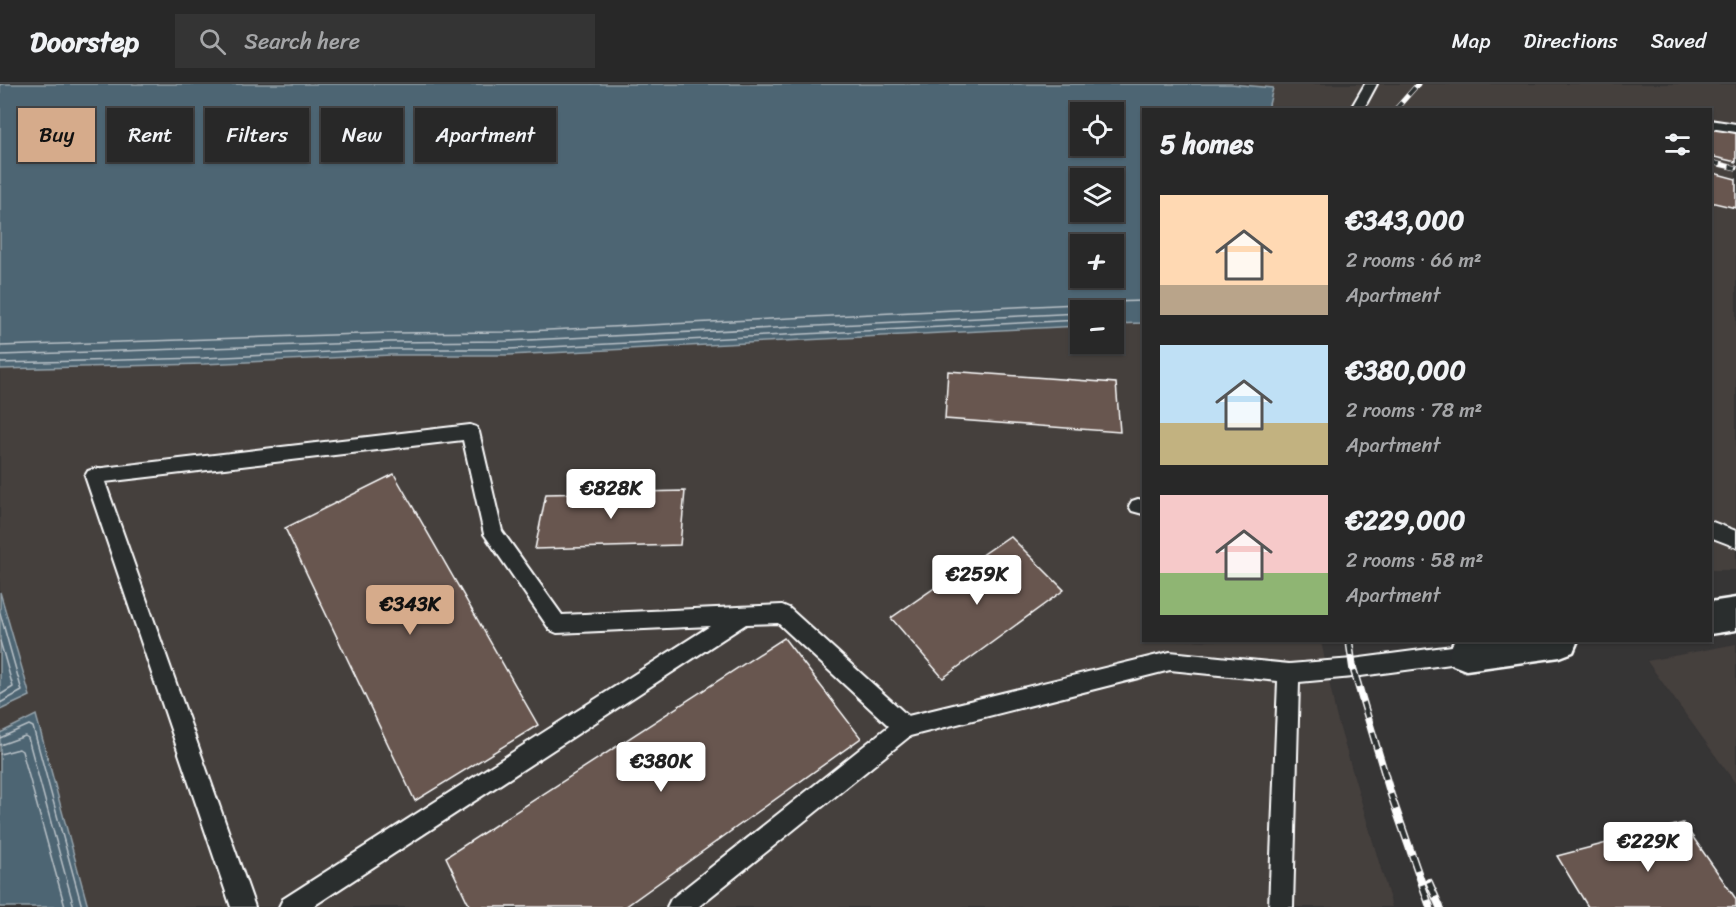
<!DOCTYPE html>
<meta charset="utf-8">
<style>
body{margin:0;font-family:Sriracha,sans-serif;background:#343434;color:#f1f3f6;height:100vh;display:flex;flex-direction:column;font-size:22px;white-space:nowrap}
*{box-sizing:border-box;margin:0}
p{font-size:20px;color:#a5a6a8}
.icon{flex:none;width:33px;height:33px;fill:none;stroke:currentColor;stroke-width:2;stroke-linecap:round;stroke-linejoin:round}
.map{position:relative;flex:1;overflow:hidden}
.side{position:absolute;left:1142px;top:24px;width:570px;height:534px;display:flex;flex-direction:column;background:#282828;border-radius:0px;box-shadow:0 2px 4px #0004,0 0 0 2px #444445}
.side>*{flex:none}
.hud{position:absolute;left:18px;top:24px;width:570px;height:54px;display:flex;gap:12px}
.controls{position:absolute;left:1070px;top:18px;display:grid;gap:12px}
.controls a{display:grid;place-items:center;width:54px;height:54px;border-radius:0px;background:#282828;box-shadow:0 2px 4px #0004,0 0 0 2px #444445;font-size:30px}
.price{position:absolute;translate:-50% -51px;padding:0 14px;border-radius:6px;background:#fff;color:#222;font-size:20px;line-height:39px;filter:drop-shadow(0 2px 3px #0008)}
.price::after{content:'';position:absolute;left:50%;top:36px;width:18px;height:14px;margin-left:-9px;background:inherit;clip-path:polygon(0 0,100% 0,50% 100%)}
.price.active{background:#d6ab8b;color:#111}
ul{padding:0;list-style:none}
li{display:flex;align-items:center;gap:18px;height:150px;padding:0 18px}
li span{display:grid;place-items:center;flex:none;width:168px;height:120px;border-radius:0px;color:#555}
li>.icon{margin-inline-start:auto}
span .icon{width:72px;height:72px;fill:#fffc;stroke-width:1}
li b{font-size:26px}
h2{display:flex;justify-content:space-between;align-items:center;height:72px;padding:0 18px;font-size:26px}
.pill{padding:0 21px;border-radius:0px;background:#282828;box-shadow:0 2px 4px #0004,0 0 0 2px #444445;font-size:21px;line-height:54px}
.pill.active{background:#d6ab8b;color:#111}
header{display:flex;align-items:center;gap:36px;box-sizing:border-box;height:84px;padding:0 30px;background:#282828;border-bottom:2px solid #444445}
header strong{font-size:28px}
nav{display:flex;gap:33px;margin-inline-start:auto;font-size:21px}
.search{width:420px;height:54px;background:#343434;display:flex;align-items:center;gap:15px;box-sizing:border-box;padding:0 21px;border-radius:0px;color:#a5a6a8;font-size:22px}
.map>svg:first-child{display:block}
.built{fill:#453f3d}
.water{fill:#4e6573;stroke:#95a3ab;stroke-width:1.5;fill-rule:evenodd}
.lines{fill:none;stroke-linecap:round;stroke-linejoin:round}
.shore{stroke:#b8c1c7;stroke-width:1.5}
.building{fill:#685750;stroke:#fff;stroke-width:1.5}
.service-casing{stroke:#fff;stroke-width:4}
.minor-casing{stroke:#fff;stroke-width:5}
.service{fill:#2a2d2e;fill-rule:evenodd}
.minor{fill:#2a2d2e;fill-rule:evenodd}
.rail-far1-casing{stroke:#fff;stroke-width:5}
.rail-casing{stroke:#fff;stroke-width:8}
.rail-far1{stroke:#2a2d2e;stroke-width:4;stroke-dasharray:10;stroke-linecap:butt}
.rail{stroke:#2a2d2e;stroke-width:5;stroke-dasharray:16;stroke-linecap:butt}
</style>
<header>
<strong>Doorstep</strong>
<div class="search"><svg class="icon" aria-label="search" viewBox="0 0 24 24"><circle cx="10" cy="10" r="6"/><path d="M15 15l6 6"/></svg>Search here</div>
<nav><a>Map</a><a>Directions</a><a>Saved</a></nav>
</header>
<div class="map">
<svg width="1736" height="823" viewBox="0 0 1736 823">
<rect width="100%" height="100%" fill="#363535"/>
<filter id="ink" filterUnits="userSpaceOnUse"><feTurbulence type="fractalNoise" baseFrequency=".0167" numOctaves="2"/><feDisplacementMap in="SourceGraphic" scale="12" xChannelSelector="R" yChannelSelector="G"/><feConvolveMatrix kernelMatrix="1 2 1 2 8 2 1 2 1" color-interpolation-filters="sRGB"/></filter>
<g filter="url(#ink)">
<g class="built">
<polygon points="1231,0 1736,0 1736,486 1710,486 1710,26 1268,25 1273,4"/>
<polygon points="1143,239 1143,556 1321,557 1336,631 1392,823 88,823 36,632 0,649 0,626 30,612 0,508 0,285 204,280 391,271 509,271 1080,242 1080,260 1113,260 1113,240"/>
<polygon points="1736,560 1736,700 1647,577"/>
</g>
<g class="water">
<path d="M0 0H1231L1273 4 1268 25 1143 26V239L1113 240V226H1080V242L509 271H391L204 280 0 285ZM1080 28H1113V62H1080ZM1080 94H1113V128H1080ZM1113 160V194H1080V160Z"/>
<polygon points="0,508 30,612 0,626"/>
<polygon points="36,631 88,823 0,823 0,649"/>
</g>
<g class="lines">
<g class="shore">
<polyline points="0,262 391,249 508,248 1077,220 1096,226 1110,218 1143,217"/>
<polyline points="0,271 391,258 508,257 1080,229"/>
<polyline points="0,279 204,274 391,265 509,265 1080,236"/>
<polyline points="0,529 22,607 0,619"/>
<polyline points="0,557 13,603 0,611"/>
<polyline points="0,654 29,641 33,643 82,823"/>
<polyline points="0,661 25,652 28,654 74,823"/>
<polyline points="0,670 19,665 22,667 65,823"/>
</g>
</g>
<g class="building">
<polygon points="1710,43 1736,49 1736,78 1710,72"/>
<polygon points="1710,88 1736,95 1736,124 1710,118"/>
<polygon points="948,287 1116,299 1120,348 945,335"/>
<polygon points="394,390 538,641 415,717 285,444"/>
<polygon points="685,407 680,461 535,465 546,410"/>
<polygon points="1010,452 1064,506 943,594 891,534"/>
<polygon points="784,554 861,654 625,823 470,823 446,773"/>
<polygon points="1683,739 1736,815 1736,823 1588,823 1557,772"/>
</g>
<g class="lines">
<defs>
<g id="service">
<polygon points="1365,0 1377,0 1363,26 1350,26"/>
<polygon points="1710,36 1736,40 1736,48 1710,44"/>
<polygon points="470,341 476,343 479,348 502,447 562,531 782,521 789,524 908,632 1170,568 1289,580 1353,575 1452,562 1454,556 1468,556 1476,569 1473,575 1466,578 1353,593 1299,598 1293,823 1269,823 1278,597 1170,586 910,652 698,823 667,823 671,815 889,642 778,539 746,540 312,823 279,823 283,815 710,542 557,549 550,546 484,450 463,356 105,398 255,823 231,823 85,392 88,387 94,385"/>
<polygon points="1138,415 1143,416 1143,430 1132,427 1129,422 1132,417"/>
<polygon points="1710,437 1736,447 1736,463 1710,453"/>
</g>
<g id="minor">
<polygon points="1736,514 1736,546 1710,550 1710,518"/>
<polygon points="1578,556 1573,568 1560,573 1466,586 1453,581 1448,569 1455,556"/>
</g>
</defs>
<use href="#service" class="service-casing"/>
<use href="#minor" class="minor-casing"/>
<use href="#service" class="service"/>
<use href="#minor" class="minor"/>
<defs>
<g id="rail-far1">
<polyline points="1395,26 1418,0"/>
<polyline points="1710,78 1736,84"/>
</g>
<g id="rail">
<polyline points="1349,556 1353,584 1391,711 1430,823"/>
<polyline points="1429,798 1440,823"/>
</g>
</defs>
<use href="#rail-far1" class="rail-far1-casing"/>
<use href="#rail" class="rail-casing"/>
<use href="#rail-far1" class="rail-far1"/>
<use href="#rail" class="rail"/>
</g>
</g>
</svg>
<div class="controls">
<a><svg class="icon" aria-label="locate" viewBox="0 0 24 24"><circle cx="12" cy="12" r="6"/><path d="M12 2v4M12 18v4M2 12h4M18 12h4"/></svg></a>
<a><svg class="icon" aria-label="layers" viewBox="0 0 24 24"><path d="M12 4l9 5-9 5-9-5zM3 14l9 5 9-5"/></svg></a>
<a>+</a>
<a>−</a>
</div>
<b class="price" style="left:611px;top:436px">€828K</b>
<b class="price" style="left:977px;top:522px">€259K</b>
<b class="price active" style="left:410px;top:552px">€343K</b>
<b class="price" style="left:661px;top:709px">€380K</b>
<b class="price" style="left:1648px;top:789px">€229K</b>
<div class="hud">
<a class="pill active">Buy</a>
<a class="pill">Rent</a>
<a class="pill">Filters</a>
<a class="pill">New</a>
<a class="pill">Apartment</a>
</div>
<section class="side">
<h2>5 homes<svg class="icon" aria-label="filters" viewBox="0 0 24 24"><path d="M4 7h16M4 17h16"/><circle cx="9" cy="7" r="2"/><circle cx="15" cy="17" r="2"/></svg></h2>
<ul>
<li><span style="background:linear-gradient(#ffd9b3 75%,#b9a48a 0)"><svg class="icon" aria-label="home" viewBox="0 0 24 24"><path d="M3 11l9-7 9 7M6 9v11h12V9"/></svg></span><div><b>€343,000</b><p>2 rooms · 66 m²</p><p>Apartment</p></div></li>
<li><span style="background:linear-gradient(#bfe0f5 65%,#c2b280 0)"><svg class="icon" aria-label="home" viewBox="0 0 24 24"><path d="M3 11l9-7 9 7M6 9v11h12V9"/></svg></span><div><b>€380,000</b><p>2 rooms · 78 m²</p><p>Apartment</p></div></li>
<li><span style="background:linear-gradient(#f6c9c9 65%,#8fb573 0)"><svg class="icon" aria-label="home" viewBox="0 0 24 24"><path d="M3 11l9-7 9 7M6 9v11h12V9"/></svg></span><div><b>€229,000</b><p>2 rooms · 58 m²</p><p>Apartment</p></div></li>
</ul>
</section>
</div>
